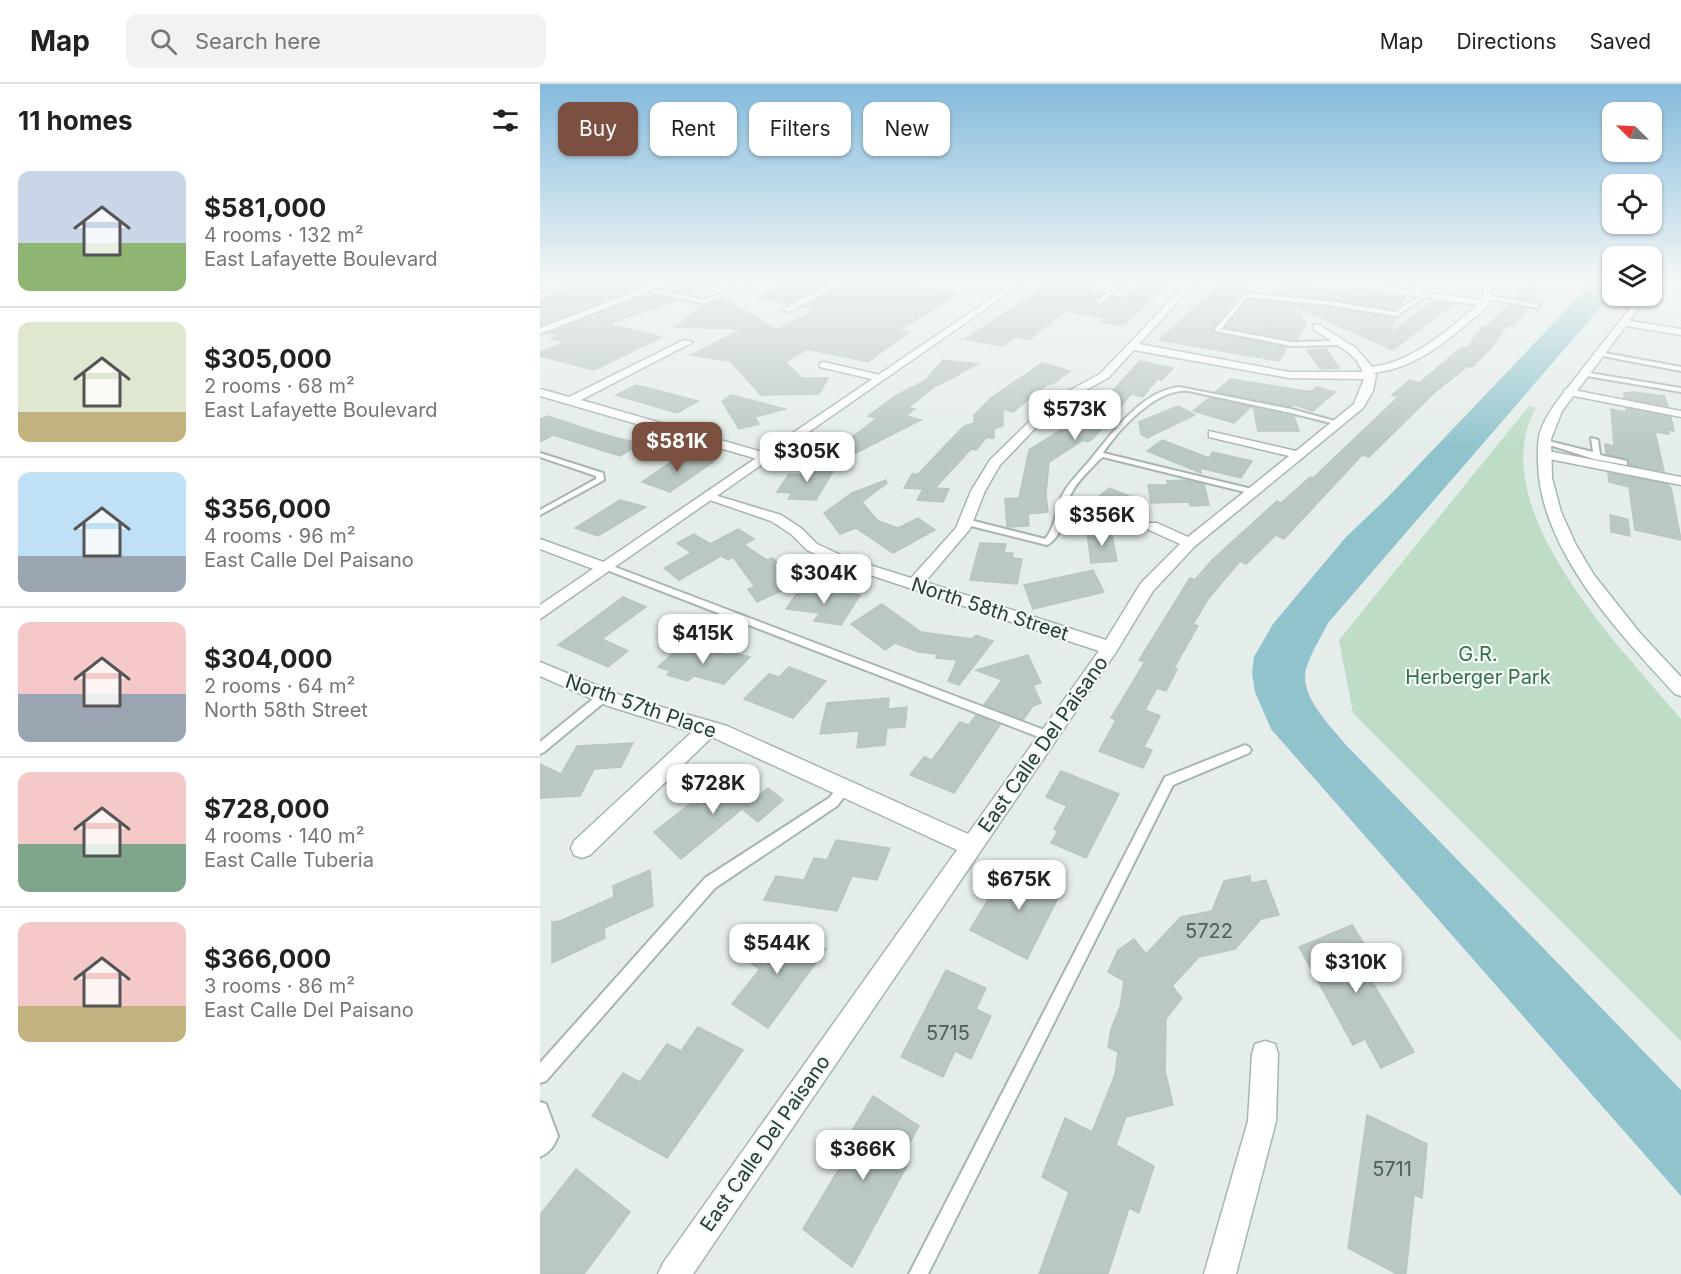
<!DOCTYPE html>
<meta charset="utf-8">
<style>
body{margin:0;font-family:Inter,sans-serif;background:#f2f2f2;color:#222;height:100vh;display:flex;flex-direction:column;font-size:22px;white-space:nowrap}
*{box-sizing:border-box;margin:0}
p{font-size:20px;color:#767676}
.icon{flex:none;width:33px;height:33px;fill:none;stroke:currentColor;stroke-width:2;stroke-linecap:round;stroke-linejoin:round}
.map{position:relative;flex:1;overflow:hidden}
.panel{display:flex;flex-direction:column;background:#fff;width:540px}
.panel>*{flex:none}
.top-card{position:absolute;left:18px;top:18px;width:570px;height:54px;display:flex;gap:12px}
.needle{width:39px;rotate:294deg}
.tools{position:absolute;left:1062px;top:18px;display:grid;gap:12px}
.tools a{display:grid;place-items:center;width:60px;height:60px;border-radius:12px;background:#fff;box-shadow:0 2px 4px #0004;font-size:30px}
.price{position:absolute;translate:-50% -51px;padding:0 14px;border-radius:12px;background:#fff;color:#222;font-size:20px;line-height:39px;filter:drop-shadow(0 2px 3px #0008)}
.price::after{content:'';position:absolute;left:50%;top:36px;width:18px;height:14px;margin-left:-9px;background:inherit;clip-path:polygon(0 0,100% 0,50% 100%)}
.price.active{background:#7b5041;color:#fff}
ul{padding:0;list-style:none}
li{display:flex;align-items:center;gap:18px;height:150px;padding:0 18px}
li+li{border-top:2px solid #e0e0e0}
li span{display:grid;place-items:center;flex:none;width:168px;height:120px;border-radius:12px;color:#555}
li>.icon{margin-inline-start:auto}
span .icon{width:72px;height:72px;fill:#fffc;stroke-width:1}
li b{font-size:26px}
h2{display:flex;justify-content:space-between;align-items:center;height:72px;padding:0 18px;font-size:26px}
.pill{padding:0 21px;border-radius:12px;background:#fff;box-shadow:0 2px 4px #0004;font-size:21px;line-height:54px}
.pill.active{background:#7b5041;color:#fff}
header{display:flex;align-items:center;gap:36px;box-sizing:border-box;height:84px;padding:0 30px;background:#fff;border-bottom:2px solid #e0e0e0}
header strong{font-size:28px}
nav{display:flex;gap:33px;margin-inline-start:auto;font-size:21px}
.search{width:420px;height:54px;background:#f2f2f2;display:flex;align-items:center;gap:15px;box-sizing:border-box;padding:0 21px;border-radius:12px;color:#767676;font-size:22px}
main{display:flex;flex:1;min-height:0}
.map>svg:first-child{display:block}
.green{fill:#bfdcc7}
.water{fill:#91c3cd}
.building{fill:#bac7c2;stroke:#b7c6c0;stroke-width:1.5}
.lines{fill:none;stroke-linecap:round;stroke-linejoin:round}
.service-casing{stroke:#a7b5b0;stroke-width:4}
.minor-casing{stroke:#a7b5b0;stroke-width:3}
.tertiary-casing{stroke:#a7b5b0;stroke-width:3}
.secondary-casing{stroke:#a3b8b1;stroke-width:3}
.service{fill:#fff;fill-rule:evenodd}
.minor{fill:#fff;fill-rule:evenodd}
.tertiary{fill:#fff;fill-rule:evenodd}
.secondary{fill:#fff;fill-rule:evenodd}
.labels{text-anchor:middle;stroke-width:4.5;stroke-linejoin:round;paint-order:stroke}
.street-label{font-size:20px;fill:#253d37;stroke:#f5f9f7}
.park-label{font-size:20px;fill:#32714b;stroke:#f5f9f7}
.near-number-label{font-size:20px;fill:#4a605a}
</style>
<header>
<strong>Map</strong>
<div class="search"><svg class="icon" aria-label="search" viewBox="0 0 24 24"><circle cx="10" cy="10" r="6"/><path d="M15 15l6 6"/></svg>Search here</div>
<nav><a>Map</a><a>Directions</a><a>Saved</a></nav>
</header>
<main>
<section class="panel">
<h2>11 homes<svg class="icon" aria-label="filters" viewBox="0 0 24 24"><path d="M4 7h16M4 17h16"/><circle cx="9" cy="7" r="2"/><circle cx="15" cy="17" r="2"/></svg></h2>
<ul>
<li><span style="background:linear-gradient(#c9d6e8 60%,#8fb573 0)"><svg class="icon" aria-label="home" viewBox="0 0 24 24"><path d="M3 11l9-7 9 7M6 9v11h12V9"/></svg></span><div><b>$581,000</b><p>4 rooms · 132 m²</p><p>East Lafayette Boulevard</p></div></li>
<li><span style="background:linear-gradient(#dfe7d0 75%,#c2b280 0)"><svg class="icon" aria-label="home" viewBox="0 0 24 24"><path d="M3 11l9-7 9 7M6 9v11h12V9"/></svg></span><div><b>$305,000</b><p>2 rooms · 68 m²</p><p>East Lafayette Boulevard</p></div></li>
<li><span style="background:linear-gradient(#bfe0f5 70%,#9aa5b1 0)"><svg class="icon" aria-label="home" viewBox="0 0 24 24"><path d="M3 11l9-7 9 7M6 9v11h12V9"/></svg></span><div><b>$356,000</b><p>4 rooms · 96 m²</p><p>East Calle Del Paisano</p></div></li>
<li><span style="background:linear-gradient(#f6c9c9 60%,#9aa5b1 0)"><svg class="icon" aria-label="home" viewBox="0 0 24 24"><path d="M3 11l9-7 9 7M6 9v11h12V9"/></svg></span><div><b>$304,000</b><p>2 rooms · 64 m²</p><p>North 58th Street</p></div></li>
<li><span style="background:linear-gradient(#f6c9c9 60%,#7fa58c 0)"><svg class="icon" aria-label="home" viewBox="0 0 24 24"><path d="M3 11l9-7 9 7M6 9v11h12V9"/></svg></span><div><b>$728,000</b><p>4 rooms · 140 m²</p><p>East Calle Tuberia</p></div></li>
<li><span style="background:linear-gradient(#f6c9c9 70%,#c2b280 0)"><svg class="icon" aria-label="home" viewBox="0 0 24 24"><path d="M3 11l9-7 9 7M6 9v11h12V9"/></svg></span><div><b>$366,000</b><p>3 rooms · 86 m²</p><p>East Calle Del Paisano</p></div></li>
</ul>
</section>
<div class="map">
<svg width="1141" height="1190" viewBox="0 0 1141 1190">
<rect width="100%" height="100%" fill="#e4ede9"/>
<path class="green" d="M989 322 996 324C940 423 1083 566 1141 635V957L813 629 799 556Z"/>
<path class="water" d="M1053 198H1072V210L788 539C781 553 772 567 767 582 757 610 789 640 805 660L1141 1006V1112L731 645 715 608 712 589 714 573 733 540 806 453 847 414Z"/>
<g class="building">
<polygon points="46,198 116,198 0,242 0,218 35,205 33,205"/>
<polygon points="134,198 181,198 150,211 121,205"/>
<polygon points="250,198 291,198 248,220 217,214"/>
<polygon points="307,198 343,198 418,210 359,246 369,248 328,278 267,265 245,278 262,294 288,294 279,310 221,311 190,277 151,271 202,245 135,243 162,222 183,214 237,246 276,225 263,223"/>
<polygon points="512,198 554,203 549,207 563,210 556,215 557,221 562,221 573,212 585,214 603,198 630,198 583,242 561,238 565,234 525,227 489,256 475,253 463,262 425,255"/>
<polygon points="684,198 710,198 673,244 673,248 747,263 739,277 619,256"/>
<polygon points="991,198 996,198 994,217 976,214"/>
<polygon points="741,200 809,208 809,205 864,213 860,222 855,226 736,210"/>
<polygon points="109,209 137,216 68,240 122,253 54,286 0,272 0,268 25,258 11,255 19,251 9,249"/>
<polygon points="708,215 788,223 856,234 850,249 893,217 913,220 853,266 752,221 766,240 757,256 685,243"/>
<polygon points="970,221 988,225 973,242 969,241 964,245 952,263 932,283 928,282 895,308 829,373 822,371 744,455 736,451 706,480 700,477 668,515 653,540 658,542 634,584 637,585 626,607 617,604 605,626 620,632 604,663 612,666 603,684 559,667 576,636 571,634 605,578 599,576 650,494 655,496 671,477 737,417 741,419 770,393 773,394 858,313 852,311 870,296 879,299 922,263 927,264 942,243 945,244"/>
<polygon points="786,265 799,284 780,285 767,266"/>
<polygon points="403,276 438,280 399,301 399,299 368,324 375,325 366,332 381,336 306,374 289,364 315,351 337,334 328,332 355,312 392,293 388,293"/>
<polygon points="600,277 633,284 622,296 617,295 603,313 591,310 553,355 547,358 543,356 509,378 506,410 508,428 488,430 489,442 467,443 465,415 479,414 489,366 532,339 535,330 539,330 543,317 562,318"/>
<polygon points="502,279 530,287 511,301 508,300 473,328 463,325 463,342 454,345 454,354 446,354 436,366 431,365 395,404 409,405 403,418 377,416 383,405 364,404 372,390 378,390 424,342 434,339 434,331 451,314"/>
<polygon points="691,295 765,307 771,307 777,303 795,308 773,327 751,320 752,323 675,308"/>
<polygon points="96,301 116,306 158,317 137,329 76,311"/>
<polygon points="1094,308 1124,312 1128,322 1084,314 1084,309"/>
<polygon points="191,311 245,325 215,333 219,340 199,345 182,317"/>
<polygon points="669,314 711,323 694,339 653,327"/>
<polygon points="638,322 655,331 607,354 601,350 599,338"/>
<polygon points="713,323 754,332 759,347 718,347"/>
<polygon points="1086,324 1131,333 1134,347 1128,346 1129,350 1115,348 1124,387 1089,381 1087,375 1066,370 1065,360 1074,362 1071,325 1086,328"/>
<polygon points="8,332 59,349 101,360 80,372 13,351 0,358 0,335"/>
<polygon points="622,356 669,374 673,368 712,377 701,394 660,384 661,389 607,367"/>
<polygon points="141,371 173,378 130,408 102,398"/>
<polygon points="265,383 295,384 276,416 248,415 252,409 237,408 249,390 260,391"/>
<polygon points="1068,389 1127,400 1131,404 1141,456 1095,446 1089,403 1069,398"/>
<polygon points="346,396 347,399 322,418 338,437 358,444 378,434 395,446 353,469 316,444 300,450 284,429 312,409"/>
<polygon points="647,396 664,400 669,421 650,422 649,418 611,419 608,401 628,401 627,397"/>
<polygon points="569,404 589,412 563,435 543,426"/>
<polygon points="80,416 106,423 58,452 35,444"/>
<polygon points="1070,431 1088,435 1090,452 1071,448"/>
<polygon points="198,445 214,455 204,461 227,476 233,474 254,501 217,518 208,505 215,503 193,473 188,476 181,472 139,496 124,484 151,469 137,459 154,450 170,460"/>
<polygon points="571,446 577,477 551,479 547,448"/>
<polygon points="440,459 466,460 464,469 473,469 472,474 482,475 477,500 430,496"/>
<polygon points="553,486 564,508 493,525 484,501"/>
<polygon points="261,504 320,511 301,541 274,537 280,529 246,525"/>
<polygon points="83,513 106,523 62,555 88,567 68,583 18,561"/>
<polygon points="342,520 381,548 432,555 436,551 453,557 419,601 408,597 417,576 396,574 397,570 379,568 355,559 345,566 311,540"/>
<polygon points="152,561 187,571 191,568 210,573 184,600 154,592 148,597 127,591 130,587 118,583 138,565 146,567"/>
<polygon points="488,571 501,599 493,601 501,619 493,622 483,636 444,621 462,596 436,586"/>
<polygon points="249,583 286,597 253,634 204,615 229,590 239,593"/>
<polygon points="349,614 348,625 367,623 365,643 347,644 345,661 317,664 319,647 280,650 287,619"/>
<polygon points="436,631 460,641 414,709 370,691 384,673 392,676 420,638 429,641"/>
<polygon points="93,659 81,683 54,685 40,712 0,714 0,680 21,690 37,662"/>
<polygon points="521,687 579,710 546,774 511,759 518,747 514,745 527,722 506,713"/>
<polygon points="187,691 214,715 228,704 243,716 218,738 202,725 141,775 114,748"/>
<polygon points="296,756 350,764 337,796 312,792 297,827 224,816 236,792 264,796 274,774 287,776"/>
<polygon points="480,779 525,800 487,875 430,846 450,812 458,816"/>
<polygon points="110,786 113,822 64,844 65,854 12,879 12,838 20,837 74,813 73,802"/>
<polygon points="710,792 711,799 726,796 739,831 721,835 695,865 659,873 632,902 642,914 626,935 625,987 633,1021 586,1033 576,1061 614,1082 599,1129 589,1124 568,1190 499,1190 529,1108 502,1093 525,1034 552,1048 575,991 578,968 568,963 571,945 580,923 584,897 568,888 578,866 594,855 606,870 641,833 672,827 684,797"/>
<polygon points="812,841 829,868 824,871 838,893 831,896 874,968 841,984 825,955 813,961 759,863"/>
<polygon points="248,843 286,865 228,944 192,920 220,885 207,877 227,852 236,858"/>
<polygon points="406,886 446,904 436,925 451,932 431,975 415,967 403,993 361,973"/>
<polygon points="158,943 203,966 127,1074 52,1032 83,989 100,998 127,960 141,967"/>
<polygon points="333,1012 379,1042 362,1073 369,1078 312,1183 263,1145 312,1063 305,1058"/>
<polygon points="827,1031 887,1060 882,1114 874,1111 866,1190 857,1190 808,1164"/>
<polygon points="36,1085 90,1128 44,1190 0,1190 0,1131"/>
</g>
<g class="lines">
<defs>
<g id="service">
<polygon points="39,198 44,198 0,215 0,211"/>
<polygon points="211,198 216,198 164,220 104,206 107,204 164,216"/>
<polygon points="582,198 586,198 561,219 557,219 557,217"/>
<polygon points="877,198 881,198 879,208 876,210 873,208"/>
<polygon points="706,209 788,217 856,228 884,209 889,210 857,232 788,221 707,213 681,245 752,258 800,257 803,259 800,261 752,262 675,247 675,245"/>
<polygon points="947,211 997,220 1000,222 997,224 945,214"/>
<polygon points="1059,268 1141,283 1141,287 1057,271 1056,270"/>
<polygon points="1043,288 1141,304 1141,308 1041,291 1040,290"/>
<path d="M639 303 751 325 802 339 799 341 751 329 649 307C617 303 579 345 563 369L716 406V410H713L563 373 559 376C550 386 537 397 531 410 522 426 526 451 507 461L423 440 422 438 426 435 505 455C517 441 515 423 524 408 531 396 542 386 551 375 573 348 602 307 639 303Z"/>
<polygon points="1051,354 1058,356 1060,371 1087,377 1087,381 1054,375 1000,358 1004,356 1053,368"/>
<polygon points="0,369 63,389 64,396 0,431 0,426 56,395 56,392 0,373"/>
<polygon points="67,480 512,649 514,652 512,655 508,657 504,655 64,485 64,481"/>
<polygon points="63,609 67,610 68,613 67,616 4,668 0,670 0,658 59,610"/>
<polygon points="705,661 709,663 711,666 709,669 633,701 388,1190 369,1190 625,693"/>
<polygon points="304,700 308,701 310,705 297,722 175,804 6,997 0,999 0,979 165,794 289,714 300,701"/>
<path d="M0 1018 6 1020 18 1052C15 1061 9 1069 0 1073Z"/>
</g>
<g id="minor">
<polygon points="121,198 132,198 0,250 0,244"/>
<polygon points="295,198 305,198 249,228 241,226"/>
<path d="M648 198H656L599 260 749 288H823L817 277 808 268 773 245V241H779L816 264 832 283C875 277 906 247 938 221L796 201 792 198H811L942 216 944 198H952L949 221C914 250 882 283 834 289L836 291 833 307 823 324 655 462 613 507 576 568 153 1190H118L123 1179 417 766 172 653 50 771 42 774 34 771 31 764 34 757 152 648 68 622 0 592V578L80 611 187 642 428 750 559 567 297 480 267 466 251 450 231 437 161 413 168 409 241 431 261 444 277 460 307 474 371 494 416 444 431 407 450 376 499 328 523 310 560 290ZM594 266 749 294 824 295 814 320 756 367 669 347V353L749 372 648 453 617 439H607V445L640 460 601 499 566 556 385 498 430 445 445 407 460 381 507 332 531 314 568 294Z"/>
<polygon points="1084,236 1141,245 1141,251 1081,241 1079,239"/>
<polygon points="144,256 153,258 41,316 229,370 229,376 221,376 0,312 0,305 29,313"/>
<polygon points="284,278 344,292 345,294 340,297 280,283 280,279"/>
<polygon points="1028,305 1141,327 1141,333 1024,310 1024,306"/>
<polygon points="1003,366 1141,393 1141,401 999,373 999,367"/>
<polygon points="0,455 69,480 72,484 64,489 0,465"/>
<polygon points="725,957 735,960 738,970 736,1037 696,1190 664,1190 708,1037 712,970 715,960"/>
</g>
<polygon id="tertiary" points="475,198 484,198 0,535 0,521"/>
<path id="secondary" d="M1100 212H1108L1022 327 1011 355 1012 394 1021 428 1036 461 1054 491 1100 549 1141 593V612L1135 610C1079 549 1000 466 998 379 998 366 997 355 1002 343 1011 322 1027 305 1041 287 1060 262 1080 237 1100 212Z"/>
</defs>
<use href="#service" class="service-casing"/>
<use href="#minor" class="minor-casing"/>
<use href="#tertiary" class="tertiary-casing"/>
<use href="#secondary" class="secondary-casing"/>
<use href="#service" class="service"/>
<use href="#minor" class="minor"/>
<use href="#tertiary" class="tertiary"/>
<use href="#secondary" class="secondary"/>
</g>
<linearGradient id="sky" x2="0" y2="1"><stop stop-color="#85badd"/><stop offset="0.54" stop-color="#f3f7f5"/><stop offset="1" stop-color="#f3f7f5" stop-opacity="0"/></linearGradient>
<rect width="1141" height="364" fill="url(#sky)"/>
<g class="labels">
<g class="street-label">
<text transform="translate(450 525) rotate(18)" y="7">North 58th Street</text>
<text transform="translate(101 622) rotate(19)" y="7">North 57th Place</text>
<text transform="translate(503 660) rotate(-55)" y="7">East Calle Del Paisano</text>
<text transform="translate(225 1059) rotate(-55)" y="7">East Calle Del Paisano</text>
</g>
<g class="park-label">
<text x="938" y="577">G.R.<tspan x="938" dy="23">Herberger Park</tspan></text>
</g>
<g class="near-number-label">
<text x="669" y="854">5722</text>
<text x="408" y="956">5715</text>
<text x="852" y="1092">5711</text>
</g>
</g>
</svg>
<div class="tools">
<a><svg class="needle" viewBox="-14 -14 28 28"><path d="M0-13l5 13h-10z" fill="#e53935"/><path d="M0 13l5-13h-10z" fill="#767676"/></svg></a>
<a><svg class="icon" aria-label="locate" viewBox="0 0 24 24"><circle cx="12" cy="12" r="6"/><path d="M12 2v4M12 18v4M2 12h4M18 12h4"/></svg></a>
<a><svg class="icon" aria-label="layers" viewBox="0 0 24 24"><path d="M12 4l9 5-9 5-9-5zM3 14l9 5 9-5"/></svg></a>
</div>
<b class="price" style="left:535px;top:357px">$573K</b>
<b class="price active" style="left:137px;top:389px">$581K</b>
<b class="price" style="left:267px;top:399px">$305K</b>
<b class="price" style="left:562px;top:463px">$356K</b>
<b class="price" style="left:284px;top:521px">$304K</b>
<b class="price" style="left:163px;top:581px">$415K</b>
<b class="price" style="left:173px;top:731px">$728K</b>
<b class="price" style="left:479px;top:827px">$675K</b>
<b class="price" style="left:237px;top:891px">$544K</b>
<b class="price" style="left:816px;top:910px">$310K</b>
<b class="price" style="left:323px;top:1097px">$366K</b>
<div class="top-card">
<a class="pill active">Buy</a>
<a class="pill">Rent</a>
<a class="pill">Filters</a>
<a class="pill">New</a>
</div>
</div>
</main>
